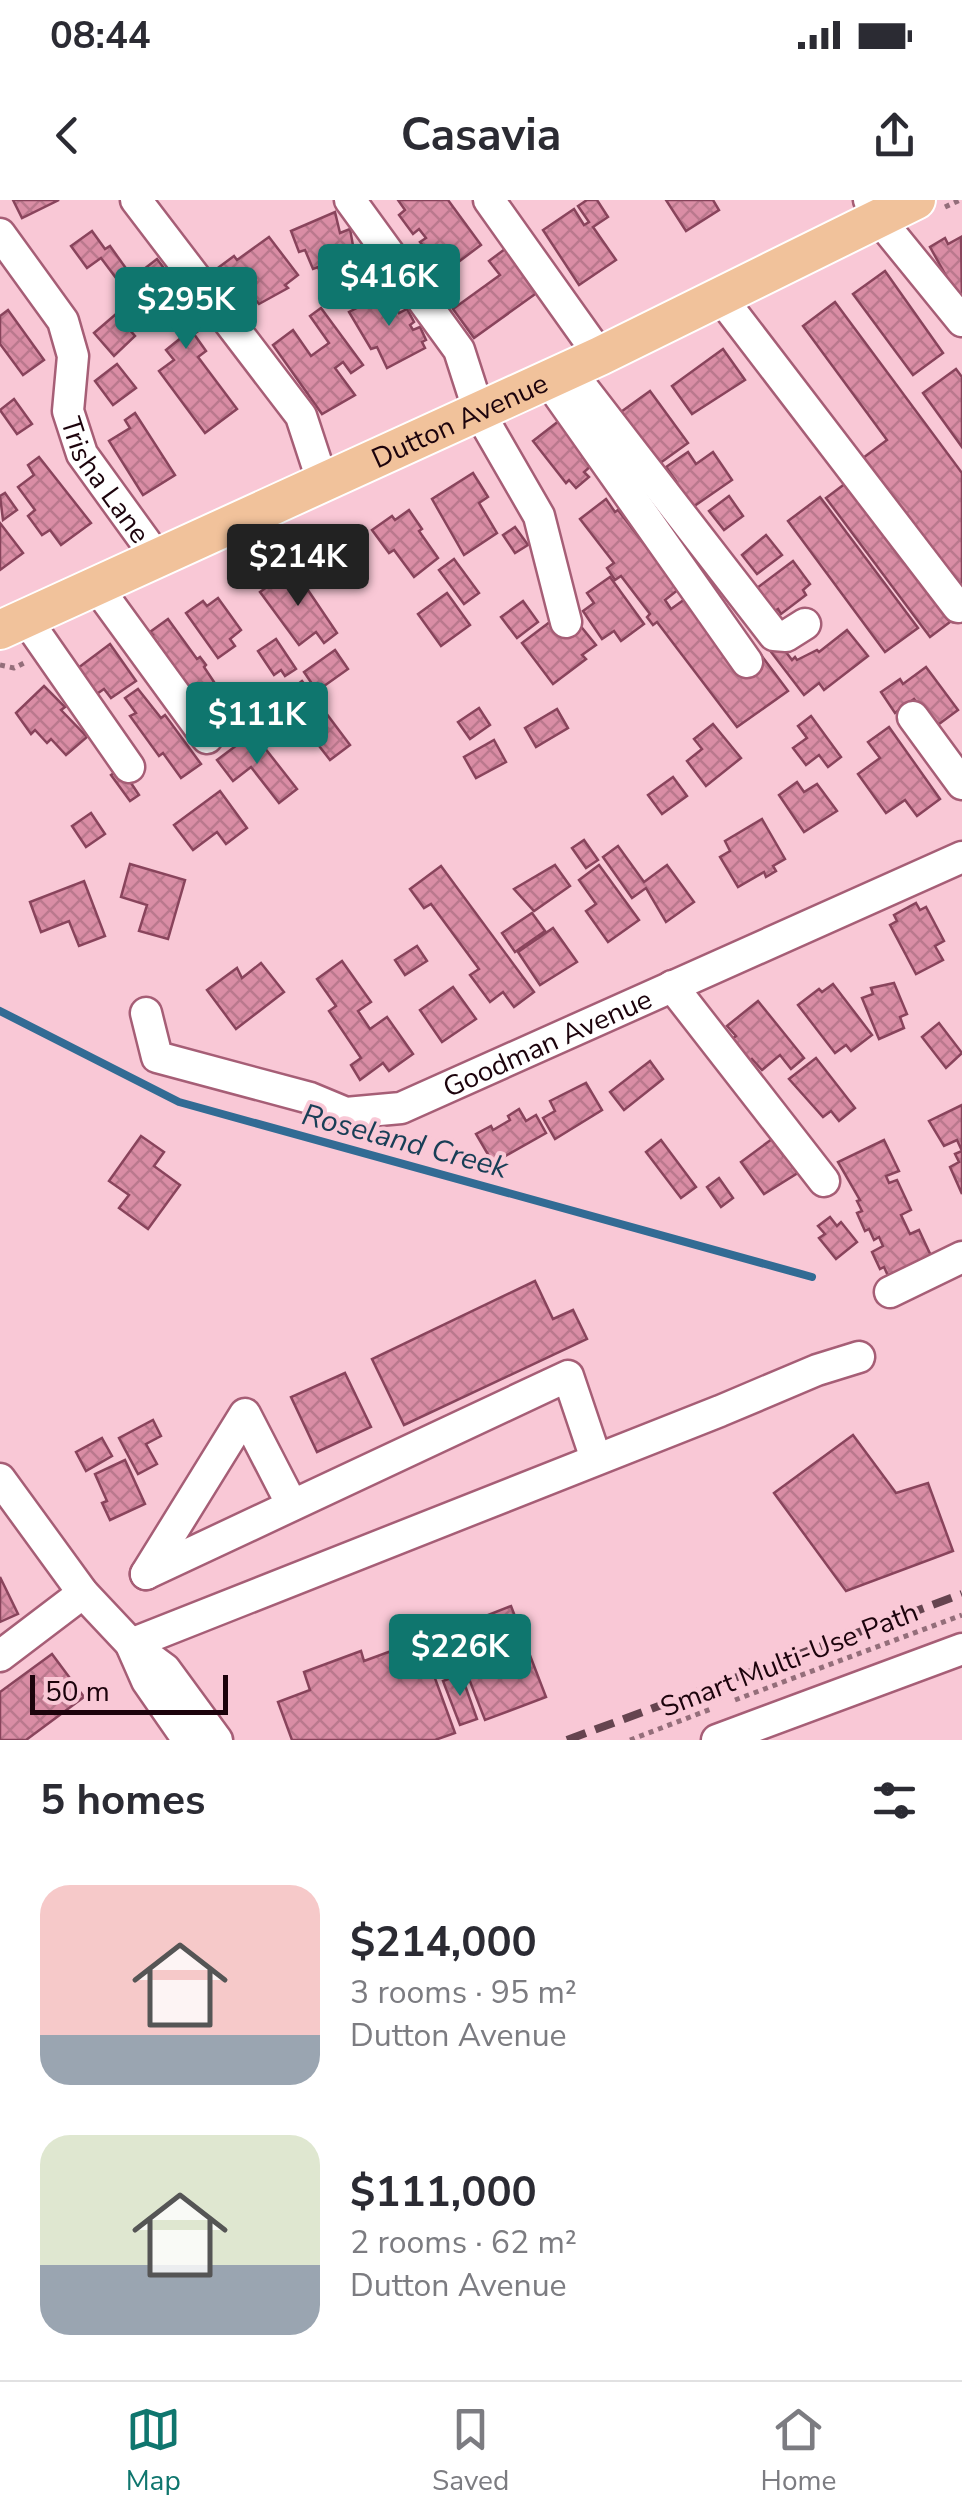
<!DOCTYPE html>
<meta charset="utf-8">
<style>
body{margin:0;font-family:"Nunito Sans",sans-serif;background:#f7f7f7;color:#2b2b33;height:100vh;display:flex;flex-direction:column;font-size:38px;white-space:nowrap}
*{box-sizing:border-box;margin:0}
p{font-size:32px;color:#7c7c81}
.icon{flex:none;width:55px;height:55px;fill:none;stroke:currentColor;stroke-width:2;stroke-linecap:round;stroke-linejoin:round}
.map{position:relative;height:1540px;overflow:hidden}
.panel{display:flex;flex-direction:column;background:#fff;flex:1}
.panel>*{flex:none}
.scale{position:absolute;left:30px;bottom:25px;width:198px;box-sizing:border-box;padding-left:10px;border:5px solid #1c030c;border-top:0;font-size:28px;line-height:35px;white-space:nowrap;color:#1c030c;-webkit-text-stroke:8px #f9c8d6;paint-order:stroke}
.price{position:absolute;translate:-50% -85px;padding:0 22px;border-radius:10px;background:#0f766e;color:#fff;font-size:32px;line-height:65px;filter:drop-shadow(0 2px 5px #0008)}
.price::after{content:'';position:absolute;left:50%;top:60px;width:30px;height:22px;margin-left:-15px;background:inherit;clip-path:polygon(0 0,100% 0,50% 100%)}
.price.on{background:#222;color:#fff}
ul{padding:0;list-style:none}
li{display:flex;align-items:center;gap:30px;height:250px;padding:0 40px}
li span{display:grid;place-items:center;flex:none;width:280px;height:200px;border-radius:30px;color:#555}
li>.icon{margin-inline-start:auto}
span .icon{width:120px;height:120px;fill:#fffc;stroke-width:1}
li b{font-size:42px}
h2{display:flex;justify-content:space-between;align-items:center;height:120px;padding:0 40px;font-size:42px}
.status{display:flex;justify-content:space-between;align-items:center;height:70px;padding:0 50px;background:#fff;direction:ltr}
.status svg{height:28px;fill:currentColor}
header{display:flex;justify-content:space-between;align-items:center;height:130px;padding:0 40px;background:#fff;font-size:45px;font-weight:700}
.dock{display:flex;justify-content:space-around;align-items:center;height:140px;border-top:2px solid #e1e1e2;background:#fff;font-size:28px;color:#7c7c81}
.dock a{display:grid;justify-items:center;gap:5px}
.dock .on{color:#0f766e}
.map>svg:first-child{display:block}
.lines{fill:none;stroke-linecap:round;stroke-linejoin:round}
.stream{stroke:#326b94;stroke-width:8}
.building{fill:url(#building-cross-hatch);stroke:#89445c;stroke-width:2.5}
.minor-casing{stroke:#a65e76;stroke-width:35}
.major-casing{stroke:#fff;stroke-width:42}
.path{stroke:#946e7a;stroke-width:5;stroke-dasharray:5 5;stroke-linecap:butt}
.minor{stroke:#fff;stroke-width:30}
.major{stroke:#f1c29b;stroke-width:38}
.rail{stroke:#65444f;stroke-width:8;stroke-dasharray:20 10;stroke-linecap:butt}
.labels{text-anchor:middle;stroke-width:8;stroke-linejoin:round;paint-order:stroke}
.street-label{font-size:28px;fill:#1c030c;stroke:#f9c8d6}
.water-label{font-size:30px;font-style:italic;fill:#183e56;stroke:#f9c8d6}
</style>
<div class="status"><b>08:44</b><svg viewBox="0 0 49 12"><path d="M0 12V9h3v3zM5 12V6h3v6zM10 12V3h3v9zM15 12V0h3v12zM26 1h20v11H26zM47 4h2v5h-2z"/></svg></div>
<header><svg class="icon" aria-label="back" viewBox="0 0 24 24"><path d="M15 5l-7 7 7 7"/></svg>Casavia<svg class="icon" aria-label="share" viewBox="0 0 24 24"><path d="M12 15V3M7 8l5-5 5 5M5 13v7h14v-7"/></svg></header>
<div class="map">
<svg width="962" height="1540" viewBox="0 0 962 1540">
<defs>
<pattern id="building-cross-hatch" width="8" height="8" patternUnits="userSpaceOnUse" patternTransform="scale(2.5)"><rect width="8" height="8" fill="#da8da5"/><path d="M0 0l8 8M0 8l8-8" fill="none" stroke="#ba788d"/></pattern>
</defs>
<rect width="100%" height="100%" fill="#f9c8d6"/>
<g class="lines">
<polyline class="stream" points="0,811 179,902 812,1077"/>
</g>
<g class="building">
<polygon points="13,0 59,0 22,18"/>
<polygon points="398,0 448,0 481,45 449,69 433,48 428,52 420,42 426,38 419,29 413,34 399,15 405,10"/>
<polygon points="587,0 597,0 608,17 593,27 616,60 579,85 543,30 574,9 584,25 589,22 578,6"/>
<polygon points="666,0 713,0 719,10 686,31"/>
<polygon points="335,12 340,33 350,29 354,51 362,47 371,68 326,87 318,67 313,69 305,50 299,52 291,31"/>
<polygon points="92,31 105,49 110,46 130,74 119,82 101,58 87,68 71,46"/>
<polygon points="269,37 298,75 285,85 288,88 259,104 250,93 245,96 251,104 237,115 207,76 234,56 237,60"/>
<polygon points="961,37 962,100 960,101 930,47 945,38 948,44"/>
<polygon points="513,43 545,87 474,138 453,109 500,75 489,61"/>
<polygon points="157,59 207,125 194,134 206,151 198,157 237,209 205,233 159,171 174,160 166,150 182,137 135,76"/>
<polygon points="885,71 943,153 913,175 853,94"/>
<polygon points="392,90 399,104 395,106 399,113 407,109 414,122 410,125 413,130 420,127 426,140 422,142 425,148 387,168 377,147 371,149 349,112"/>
<polygon points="835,102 962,273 962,390 863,258 887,240 803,126"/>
<polygon points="321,108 363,165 351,173 343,162 335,168 355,195 322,214 273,145 293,130 311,156 329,143 310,116"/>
<polygon points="8,110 44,160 23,175 0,144 0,116"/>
<polygon points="116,114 135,136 114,156 94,133"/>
<polygon points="723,149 745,180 692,214 672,186"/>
<polygon points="117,164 136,188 113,205 95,181"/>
<polygon points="956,169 962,177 962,247 923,193"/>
<polygon points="650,191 688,243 656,266 618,214"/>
<polygon points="14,199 32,224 17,234 0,210"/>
<polygon points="135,213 175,275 143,295 109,241 130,228 125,220"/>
<polygon points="560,220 592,265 584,272 589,277 576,288 569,280 566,283 533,241"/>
<polygon points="688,252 696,264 713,252 732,280 690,309 672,284 676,281 666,267"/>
<polygon points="39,257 91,323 61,345 50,330 42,335 28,316 35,310 18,287 34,275 28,265"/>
<polygon points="473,273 488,297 479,303 497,333 464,355 432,299"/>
<polygon points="846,283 950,422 930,437 826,298"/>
<polygon points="5,293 17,310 3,320 0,296"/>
<polygon points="729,296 743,316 724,330 709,311"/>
<polygon points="820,297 918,428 885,452 788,321"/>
<polygon points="606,299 615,312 618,310 679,389 665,400 671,409 685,399 743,476 752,470 747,465 761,455 788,491 737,527 657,422 653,425 647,417 650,414 621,376 615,380 607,368 614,363 580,319"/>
<polygon points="409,310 422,329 419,331 438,358 414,377 394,350 389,353 372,330 392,316 395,320"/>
<polygon points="0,323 23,353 0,370"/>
<polygon points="515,327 528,345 515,353 503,335"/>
<polygon points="766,335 782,355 757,374 742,355"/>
<polygon points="454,359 479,393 464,404 439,370"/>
<polygon points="793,361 810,384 803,390 806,395 781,414 778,409 770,414 753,391"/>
<polygon points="293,368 337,433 324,443 316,432 299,445 260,392"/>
<polygon points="610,377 644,424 621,441 614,431 602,439 583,411 594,403 587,393"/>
<polygon points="447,393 470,425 441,446 418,414"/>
<polygon points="218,398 241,430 230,439 235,446 218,458 186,413 203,401 207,406"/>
<polygon points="523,401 538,422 517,438 501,417"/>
<polygon points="555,418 574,418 596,445 582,455 586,459 553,484 522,443"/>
<polygon points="168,419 197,459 200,457 206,465 204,467 214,482 188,500 143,443 153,435 150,432"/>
<polygon points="847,430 868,456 824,490 819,483 804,495 768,448 777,440 792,460 795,457 797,460 817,450 819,452"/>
<polygon points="276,439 296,469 285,476 281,470 274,475 258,451"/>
<polygon points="110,444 136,481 111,498 104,489 88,500 70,474"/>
<polygon points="335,450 348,469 317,491 304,472"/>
<polygon points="926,467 958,510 935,527 914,499 895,513 881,492 900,479 903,484"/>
<polygon points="302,481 350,545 330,560 309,533 318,527 314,521 303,529 294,518 300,513 285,494"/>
<polygon points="44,486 65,507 61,510 87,537 66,555 51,539 47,543 35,530 31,534 16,513"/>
<polygon points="138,489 161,518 165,515 201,564 181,578 163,553 159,556 130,516 136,513 125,498"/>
<polygon points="261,494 283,523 267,535 245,506"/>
<polygon points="232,501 248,522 226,539 210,518"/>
<polygon points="479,508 490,525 470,539 458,522"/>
<polygon points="557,509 568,528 536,547 525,528"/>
<polygon points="811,516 841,557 828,567 819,555 806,565 793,548 807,538 798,526"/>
<polygon points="713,524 741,558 706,586 687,561 702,549 694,539"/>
<polygon points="889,527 940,599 917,616 905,600 886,613 858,574 880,558 868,542"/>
<polygon points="253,533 297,589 279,603 251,567 233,581 217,560"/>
<polygon points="494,540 506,562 476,578 464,557"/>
<polygon points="121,568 139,595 130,601 111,575"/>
<polygon points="673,577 687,596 662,614 648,595"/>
<polygon points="797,582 804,592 817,584 837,611 804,632 779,595"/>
<polygon points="220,591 247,628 226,644 217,632 193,650 174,625"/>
<polygon points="91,613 105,634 86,647 72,626"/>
<polygon points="762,619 785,659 773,666 776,671 766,677 764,672 738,687 720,657 730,651 725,641"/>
<polygon points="584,640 598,660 586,668 572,648"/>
<polygon points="618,646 644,682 667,665 694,702 666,722 646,688 632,698 603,657"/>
<polygon points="130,664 185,680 168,739 139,731 147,705 121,697"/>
<polygon points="555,665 570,686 534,711 514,689"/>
<polygon points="599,665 639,720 608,742 586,711 596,704 579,680"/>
<polygon points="441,666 534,792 514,807 503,792 490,802 470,775 479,769 431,704 424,708 410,689"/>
<polygon points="84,681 105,736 79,746 69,721 41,732 30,702"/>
<polygon points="916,703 920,710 926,707 944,741 935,746 943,760 916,774 890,725 897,721 894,715"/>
<polygon points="532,713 545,731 515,752 502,733"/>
<polygon points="553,728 577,762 540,785 518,752"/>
<polygon points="417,746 427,761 405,775 395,760"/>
<polygon points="342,761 371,802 358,811 370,829 387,817 413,854 389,871 383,863 360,880 351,865 361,858 329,811 336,806 317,779"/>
<polygon points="261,763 284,792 236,829 207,790 237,768 242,778"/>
<polygon points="894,783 907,814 900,817 904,828 879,839 862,798 873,794 871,788"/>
<polygon points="833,784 872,835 851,851 846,845 835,853 798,805 819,789 822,792"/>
<polygon points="453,787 476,819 442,842 420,810"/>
<polygon points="758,801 804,858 791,869 780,855 762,870 752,859 750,861 732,839 736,836 727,826"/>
<polygon points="939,823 962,853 946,868 922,837"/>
<polygon points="816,858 855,908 839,921 831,911 823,917 789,879"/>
<polygon points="650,861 663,879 624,910 610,892"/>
<polygon points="586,883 602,910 555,939 543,918 555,911 550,901"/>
<polygon points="962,905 962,994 950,967 959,962 955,954 962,951 957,940 944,946 929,921"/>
<polygon points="519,909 526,921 536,915 546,933 493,963 476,934 491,926 493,930 510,920 508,916"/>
<polygon points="141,936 164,952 154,966 180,985 148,1029 119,1008 129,995 109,981"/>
<polygon points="772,939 783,955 791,949 801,971 764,994 741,962"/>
<polygon points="661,940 696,987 681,998 646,952"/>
<polygon points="884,940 899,971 886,976 889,983 897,980 911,1010 901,1015 910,1034 919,1030 932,1058 889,1078 884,1067 880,1069 872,1052 883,1046 879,1037 874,1040 869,1029 865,1031 857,1013 862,1011 857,1001 860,1000 838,962"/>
<polygon points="719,978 733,998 721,1007 707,987"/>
<polygon points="830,1017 837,1026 841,1022 857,1042 836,1059 819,1038 825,1034 818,1026"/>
<polygon points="535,1081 553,1119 573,1110 587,1139 404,1225 372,1159"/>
<polygon points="345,1173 371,1227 317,1252 291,1197"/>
<polygon points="153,1220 161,1236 146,1244 157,1264 138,1274 119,1238"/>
<polygon points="853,1235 896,1293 928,1283 953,1351 846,1391 774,1293"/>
<polygon points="102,1238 112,1256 86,1271 76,1252"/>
<polygon points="125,1260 145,1304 110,1320 102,1303 107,1301 95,1274"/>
<polygon points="0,1377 18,1414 0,1422"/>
<polygon points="511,1406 546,1497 485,1520 450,1430"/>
<polygon points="421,1440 455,1533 435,1540 292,1540 278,1502 310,1490 304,1472 361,1451 364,1461"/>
<polygon points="52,1454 84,1497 26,1540 0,1540 0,1492"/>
<polygon points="461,1474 477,1519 460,1525 443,1481"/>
</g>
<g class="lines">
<defs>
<g id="minor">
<polyline points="136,0 301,216 323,283"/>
<polyline points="350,0 459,150 479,212 539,316 566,422"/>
<polyline points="489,0 600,156"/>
<polyline points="869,0 879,19 962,121"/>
<path id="s1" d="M0 34 63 121 73 156 68 211 82 254 158 359"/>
<polyline points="719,95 958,407"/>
<polyline points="569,170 774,435 786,436 805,424"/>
<polyline points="548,180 747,462"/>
<polyline points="97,387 207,538"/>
<polyline points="26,419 129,567"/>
<polyline points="913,517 962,584"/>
<polyline points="672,786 824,981"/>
<path id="s2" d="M146 813 157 857 310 898 346 913 401 908 962 657"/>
<polyline points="890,1092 962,1057"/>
<polyline points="0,1279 83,1393 131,1444 165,1469 217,1540"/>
<polyline points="146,1374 568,1176 596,1259"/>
<polyline points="146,1374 245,1214 292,1305"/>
<polyline points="131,1444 720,1211 817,1170 859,1157"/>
<polyline points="132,1447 147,1481 188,1540"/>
<polyline points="0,1456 83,1393"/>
<polyline points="717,1540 962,1449"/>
</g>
<g id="major">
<path id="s3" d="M0 430 600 156 916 0"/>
</g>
</defs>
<use href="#minor" class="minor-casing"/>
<use href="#major" class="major-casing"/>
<g class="path">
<polyline points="945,7 960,0"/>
<polyline points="0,465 14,468 26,462"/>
<polyline points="735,1500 962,1415"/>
<polyline points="630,1540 711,1509"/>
</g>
<use href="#minor" class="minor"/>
<use href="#major" class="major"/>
<polyline class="rail" points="567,1540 962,1394"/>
</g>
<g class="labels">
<g class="street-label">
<text dy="10" stroke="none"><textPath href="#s3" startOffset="505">Dutton Avenue</textPath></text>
<text dy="10" stroke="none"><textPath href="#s1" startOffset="278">Trisha Lane</textPath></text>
<text dy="10" stroke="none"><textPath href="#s2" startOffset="458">Goodman Avenue</textPath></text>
<text transform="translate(789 1459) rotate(-21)" y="10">Smart Multi-Use Path</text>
</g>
<g class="water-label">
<text transform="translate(405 941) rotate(15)" y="10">Roseland Creek</text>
</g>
</g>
</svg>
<div class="scale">50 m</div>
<b class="price" style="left:389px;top:129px">$416K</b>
<b class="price" style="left:186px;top:152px">$295K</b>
<b class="price on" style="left:298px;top:409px">$214K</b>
<b class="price" style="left:257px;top:567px">$111K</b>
<b class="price" style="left:460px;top:1499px">$226K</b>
</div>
<section class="panel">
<h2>5 homes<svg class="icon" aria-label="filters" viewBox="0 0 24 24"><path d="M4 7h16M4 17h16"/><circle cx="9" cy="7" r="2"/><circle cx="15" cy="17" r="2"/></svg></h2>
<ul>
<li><span style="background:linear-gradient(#f6c9c9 75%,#9aa5b1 0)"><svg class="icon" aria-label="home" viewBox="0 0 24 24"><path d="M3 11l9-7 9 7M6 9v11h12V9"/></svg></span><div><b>$214,000</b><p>3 rooms · 95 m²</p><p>Dutton Avenue</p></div></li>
<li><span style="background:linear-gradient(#dfe7d0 65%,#9aa5b1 0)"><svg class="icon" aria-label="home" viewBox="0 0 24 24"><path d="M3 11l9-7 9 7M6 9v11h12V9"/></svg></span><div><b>$111,000</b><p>2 rooms · 62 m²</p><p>Dutton Avenue</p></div></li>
</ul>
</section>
<nav class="dock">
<a class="on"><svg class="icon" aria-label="map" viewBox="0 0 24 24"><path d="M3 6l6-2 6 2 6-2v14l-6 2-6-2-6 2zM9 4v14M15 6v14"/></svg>Map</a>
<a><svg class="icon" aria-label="saved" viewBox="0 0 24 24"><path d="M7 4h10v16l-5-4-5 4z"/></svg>Saved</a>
<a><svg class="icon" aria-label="home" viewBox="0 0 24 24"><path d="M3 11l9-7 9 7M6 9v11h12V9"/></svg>Home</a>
</nav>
